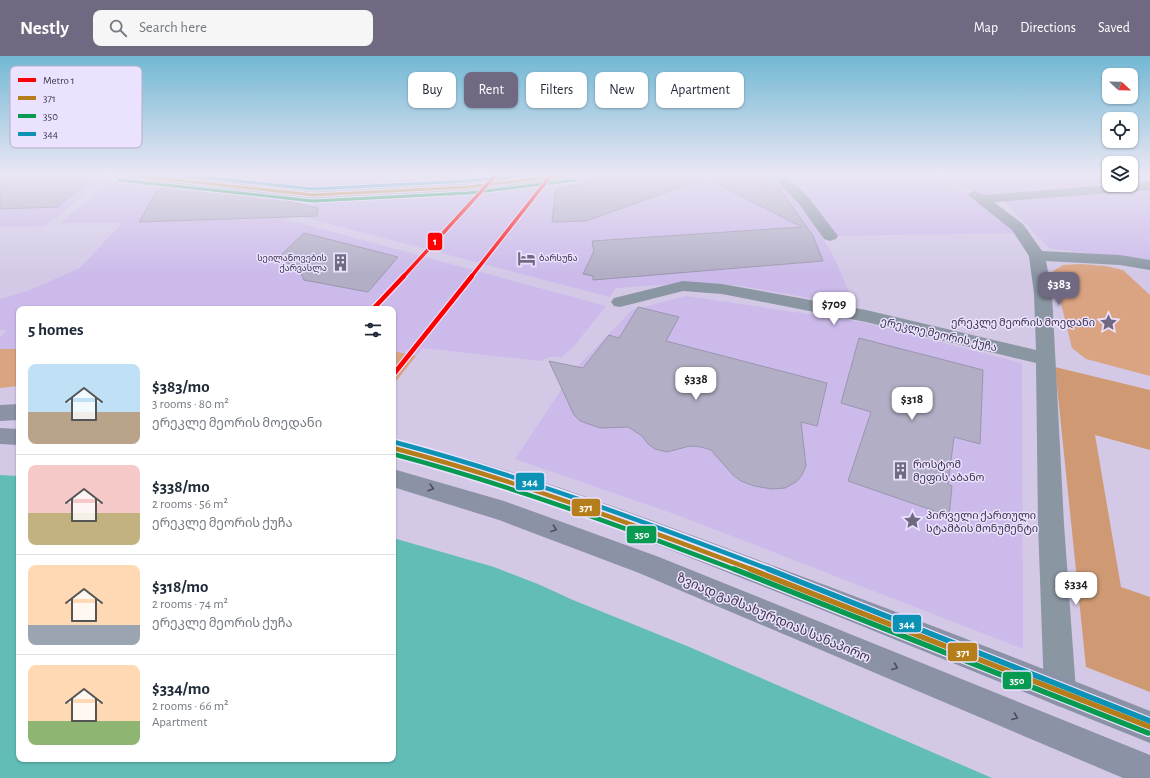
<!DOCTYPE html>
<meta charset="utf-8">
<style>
body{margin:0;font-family:"Alegreya Sans","Noto Sans Georgian",sans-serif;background:#f6f6f7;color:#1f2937;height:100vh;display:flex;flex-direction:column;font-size:15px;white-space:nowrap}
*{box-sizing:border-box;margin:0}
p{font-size:13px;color:#747a83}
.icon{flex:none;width:22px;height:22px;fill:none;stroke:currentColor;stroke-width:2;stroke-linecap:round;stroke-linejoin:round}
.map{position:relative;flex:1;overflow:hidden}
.details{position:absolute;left:16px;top:250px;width:380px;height:456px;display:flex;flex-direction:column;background:#fff;border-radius:8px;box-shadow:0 1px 3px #0004}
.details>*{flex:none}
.hud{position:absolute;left:408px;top:16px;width:380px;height:36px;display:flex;gap:8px}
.needle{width:26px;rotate:112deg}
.controls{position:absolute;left:1102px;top:12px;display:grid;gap:8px}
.controls a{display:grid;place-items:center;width:36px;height:36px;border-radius:8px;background:#fff;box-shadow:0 1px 3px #0004;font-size:20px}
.price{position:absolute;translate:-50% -34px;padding:0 9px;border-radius:8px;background:#fff;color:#222;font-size:13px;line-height:26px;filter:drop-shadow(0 1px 2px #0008)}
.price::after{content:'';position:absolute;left:50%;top:24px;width:12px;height:9px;margin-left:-6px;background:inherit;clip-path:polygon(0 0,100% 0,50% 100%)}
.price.on{background:#716882;color:#fff}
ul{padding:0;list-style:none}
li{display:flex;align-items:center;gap:12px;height:100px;padding:0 12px}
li+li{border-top:1px solid #e0e1e3}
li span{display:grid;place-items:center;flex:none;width:112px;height:80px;border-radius:8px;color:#555}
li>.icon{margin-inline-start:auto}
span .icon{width:48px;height:48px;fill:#fffc;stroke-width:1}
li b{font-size:17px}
h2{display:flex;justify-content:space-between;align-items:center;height:48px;padding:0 12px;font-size:17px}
.tag{padding:0 14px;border-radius:8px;background:#fff;box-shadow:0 1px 3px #0004;font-size:14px;line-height:36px}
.tag.on{background:#716882;color:#fff}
header{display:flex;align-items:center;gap:24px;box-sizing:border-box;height:56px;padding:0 20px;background:#716882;color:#fff}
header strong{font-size:19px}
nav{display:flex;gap:22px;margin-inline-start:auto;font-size:14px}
.search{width:280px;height:36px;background:#f6f6f7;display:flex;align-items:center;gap:10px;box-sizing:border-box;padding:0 14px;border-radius:8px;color:#747a83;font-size:15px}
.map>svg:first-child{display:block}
.built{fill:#cbbaea}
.green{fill:#daa483}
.forest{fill:#cf9a73}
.water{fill:#62bdb7}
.building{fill:#b1aec5;stroke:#9a96ad}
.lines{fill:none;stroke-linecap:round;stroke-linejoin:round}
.minor{fill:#8b96a3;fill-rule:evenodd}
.highway{fill:#8b92a5;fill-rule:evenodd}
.bus-1-far2-casing{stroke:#ebe2ff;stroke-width:5}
.bus-1-far1-casing{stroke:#ebe2ff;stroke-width:8}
.bus-1-casing{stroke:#ebe2ff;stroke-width:8}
.bus-2-far2-casing{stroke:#ebe2ff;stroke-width:5}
.bus-2-far1-casing{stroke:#ebe2ff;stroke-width:8}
.bus-2-casing{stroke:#ebe2ff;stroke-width:8}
.bus-3-far2-casing{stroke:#ebe2ff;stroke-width:5}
.bus-3-far1-casing{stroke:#ebe2ff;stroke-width:8}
.bus-3-casing{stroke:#ebe2ff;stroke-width:8}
.bus-1-far2{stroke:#b67e1a;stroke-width:3}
.bus-1-far1{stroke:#b67e1a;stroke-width:4.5}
.bus-1{stroke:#b67e1a;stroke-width:5.5}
.bus-2-far2{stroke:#069b50;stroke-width:3}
.bus-2-far1{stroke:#069b50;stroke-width:4.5}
.bus-2{stroke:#069b50;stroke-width:5.5}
.bus-3-far2{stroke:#0c92b4;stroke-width:3}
.bus-3-far1{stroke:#0c92b4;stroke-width:4.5}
.bus-3{stroke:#0c92b4;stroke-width:5.5}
.metro-1-far1-casing{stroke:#ebe2ff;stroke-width:5.5}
.metro-1-casing{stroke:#ebe2ff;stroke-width:7}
.metro-1-far1{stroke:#f00;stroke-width:3.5}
.metro-1{stroke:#f00;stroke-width:4.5}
.oneway{stroke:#504c62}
.labels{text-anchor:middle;stroke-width:3;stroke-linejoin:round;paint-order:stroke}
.far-poi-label{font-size:9px;fill:#3c344b;stroke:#ebe2ff;text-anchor:end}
.poi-label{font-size:11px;fill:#3c344b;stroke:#ebe2ff;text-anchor:start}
.street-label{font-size:11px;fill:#3c344b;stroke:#ebe2ff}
.near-street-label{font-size:13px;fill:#3c344b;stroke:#ebe2ff}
.key{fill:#ebe2ff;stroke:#b6aec9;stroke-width:1}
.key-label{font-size:11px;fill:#3c344b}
.line-badge{stroke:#ebe2ff;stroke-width:1.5}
.badge-label{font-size:11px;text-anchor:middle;font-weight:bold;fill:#fff}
</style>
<header>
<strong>Nestly</strong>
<div class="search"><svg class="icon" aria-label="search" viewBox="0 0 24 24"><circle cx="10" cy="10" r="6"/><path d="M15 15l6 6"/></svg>Search here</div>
<nav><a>Map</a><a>Directions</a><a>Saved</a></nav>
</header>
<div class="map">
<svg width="1150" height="722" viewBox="0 0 1150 722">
<rect width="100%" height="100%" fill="#d3c9e7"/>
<g class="built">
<polygon points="0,118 83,118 108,121 45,170 0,171"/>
<polygon points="138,118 466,118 466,121 452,122 452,124 454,124 449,128 310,137 265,133"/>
<polygon points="595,118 769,118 802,150 832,197 853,245 832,246 735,229 688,227 616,232 610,241 303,161 318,143 476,134 553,126"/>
<polygon points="782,118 933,118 979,146 1011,169 1015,177 834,180 811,146"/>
<polygon points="945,118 1109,118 1109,129 982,140"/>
<polygon points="1131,118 1150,118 1150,127 1131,128"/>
<polygon points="110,123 261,139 299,146 285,163 606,250 575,289 562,301 550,301 540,305 423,292 416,300 393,295 393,253 19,253 19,293 0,293 0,282 6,274 0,274 0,243 30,234 80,212 122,167 61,167"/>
<polygon points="1150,133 1150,205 1137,202 1050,193 1004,145"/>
<polygon points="686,240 862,266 1022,307 1023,593 680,460 515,403 575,313 632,254"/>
</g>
<g class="green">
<polygon points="1081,208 1106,210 1123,214 1150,239 1150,320 1086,303 1072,292 1053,215 1063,209"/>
<polygon points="0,293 19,293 19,330 0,332"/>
<polygon points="393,295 416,300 393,329"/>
</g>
<polygon class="forest" points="1055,311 1150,334 1150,394 1095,379 1121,531 1150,541 1150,636 1086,611"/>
<polygon class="water" points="0,419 19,420 19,703 393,703 393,482 494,511 538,528 573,544 687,590 992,722 0,722"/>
<g class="building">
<polygon points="0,118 32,118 90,123 57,151 0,153"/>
<polygon points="619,118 764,118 778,130 813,180 823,205 593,224 593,220 583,218 594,195 592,185 802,171 706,122 586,165 552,166 556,133 588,127"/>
<polygon points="166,130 257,138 318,152 317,160 139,166 157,135"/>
<polygon points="304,177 371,194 398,201 368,236 304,224 298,211 277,203"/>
<polygon points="638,251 679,261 666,285 827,327 817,370 801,366 806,410 802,419 796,426 785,432 772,433 754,430 741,425 733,419 711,394 701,391 690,390 667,396 655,393 648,388 642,380 628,371 600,372 580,365 574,359 549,305 583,312 609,279 619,282"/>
<polygon points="859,282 983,314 980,388 954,381 948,428 952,430 949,460 848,425 871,356 841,347"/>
</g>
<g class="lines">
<g class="minor">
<polygon points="113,118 155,118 313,135 468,127 550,118 582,118 580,121 575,122 468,135 313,143 120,122 115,121"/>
<polygon points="770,118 784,118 809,142 838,180 836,183 830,185 824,183 799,148"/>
<polygon points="1150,126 1150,134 994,146 1023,168 1042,195 1120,199 1150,204 1150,214 1120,209 1046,205 1052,238 1064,468 1076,635 1071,646 1060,651 1049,646 1044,635 1038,468 1036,307 866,266 722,238 683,235 620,251 614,250 611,246 614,242 683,225 722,228 866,254 1036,294 1034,238 1029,200 1012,174 968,139 970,136 975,135 983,139 1109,129 1131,129 1131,127"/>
</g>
<g class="highway">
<polygon points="19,348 19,364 0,365 0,349"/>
<polygon points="0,372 19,373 19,389 0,388"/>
<path d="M393 383C513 412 627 455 742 498 879 549 1015 601 1150 655V687C1008 630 866 571 724 515 615 472 506 429 393 401Z"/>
<polygon points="393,413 504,445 659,501 1150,699 1150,722 1123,722 639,517 499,464 393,431"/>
</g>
<defs>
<polyline id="bus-1-far2" points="120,118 313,139 468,131 575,118"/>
<path id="bus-1-far1" d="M393 392C516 424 634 469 753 514"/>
<polyline id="bus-1" points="750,513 1150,671"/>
<polyline id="bus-2-far2" points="119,124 313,145 468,137 576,124"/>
<path id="bus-2-far1" d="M393 398C510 429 623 471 736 514"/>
<polyline id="bus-2" points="734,513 1148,677"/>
<polyline id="bus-3-far2" points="173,118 313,133 468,125 533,118"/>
<path id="bus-3-far1" d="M394 386C523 420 647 467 771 514"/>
<polyline id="bus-3" points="768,513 1150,665"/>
</defs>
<use href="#bus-1-far2" class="bus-1-far2-casing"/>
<use href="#bus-1-far1" class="bus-1-far1-casing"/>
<use href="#bus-1" class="bus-1-casing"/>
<use href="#bus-2-far2" class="bus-2-far2-casing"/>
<use href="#bus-2-far1" class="bus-2-far1-casing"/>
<use href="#bus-2" class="bus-2-casing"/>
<use href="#bus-3-far2" class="bus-3-far2-casing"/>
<use href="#bus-3-far1" class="bus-3-far1-casing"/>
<use href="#bus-3" class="bus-3-casing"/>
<use href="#bus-1-far2" class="bus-1-far2"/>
<use href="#bus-1-far1" class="bus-1-far1"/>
<use href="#bus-1" class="bus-1"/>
<use href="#bus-2-far2" class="bus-2-far2"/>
<use href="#bus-2-far1" class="bus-2-far1"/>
<use href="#bus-2" class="bus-2"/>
<use href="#bus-3-far2" class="bus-3-far2"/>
<use href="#bus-3-far1" class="bus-3-far1"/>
<use href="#bus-3" class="bus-3"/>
<defs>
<g id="metro-1-far1">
<polyline points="403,221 497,118"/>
<polyline points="471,221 552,118"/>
</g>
<g id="metro-1">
<polyline points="373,253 404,220"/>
<polyline points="393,319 472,220"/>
</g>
</defs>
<use href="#metro-1-far1" class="metro-1-far1-casing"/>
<use href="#metro-1" class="metro-1-casing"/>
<use href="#metro-1-far1" class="metro-1-far1"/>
<use href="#metro-1" class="metro-1"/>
</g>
<defs><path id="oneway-chevron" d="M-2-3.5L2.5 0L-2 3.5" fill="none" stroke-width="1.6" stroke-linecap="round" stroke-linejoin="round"/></defs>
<g class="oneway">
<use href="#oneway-chevron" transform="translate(431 432) rotate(16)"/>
<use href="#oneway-chevron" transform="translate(554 473) rotate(20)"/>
<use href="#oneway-chevron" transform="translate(895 611) rotate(23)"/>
<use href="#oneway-chevron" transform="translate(1015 661) rotate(22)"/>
</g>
<linearGradient id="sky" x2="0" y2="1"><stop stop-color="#72b8d4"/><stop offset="0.54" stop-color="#ebe7f4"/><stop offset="1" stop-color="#ebe7f4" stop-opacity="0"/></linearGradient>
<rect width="1150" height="219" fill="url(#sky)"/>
<defs>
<symbol id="hotel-bare" viewBox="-9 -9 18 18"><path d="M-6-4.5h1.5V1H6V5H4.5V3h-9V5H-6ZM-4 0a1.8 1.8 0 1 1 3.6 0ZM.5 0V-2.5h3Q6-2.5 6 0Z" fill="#716882" stroke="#ebe2ff" stroke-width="2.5" paint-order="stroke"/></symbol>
<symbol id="building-bare" viewBox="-9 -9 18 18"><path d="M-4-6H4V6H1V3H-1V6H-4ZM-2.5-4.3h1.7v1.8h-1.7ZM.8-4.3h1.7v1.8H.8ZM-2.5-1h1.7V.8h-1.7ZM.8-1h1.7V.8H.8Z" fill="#716882" stroke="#ebe2ff" stroke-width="2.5" paint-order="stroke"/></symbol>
<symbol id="sight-bare" viewBox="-9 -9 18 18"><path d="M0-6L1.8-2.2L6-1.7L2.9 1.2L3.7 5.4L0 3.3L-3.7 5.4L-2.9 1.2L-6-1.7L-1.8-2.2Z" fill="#716882" stroke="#ebe2ff" stroke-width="2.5" paint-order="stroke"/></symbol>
</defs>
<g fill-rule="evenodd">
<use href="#hotel-bare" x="514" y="190" width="25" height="25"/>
<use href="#building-bare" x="328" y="194" width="25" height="25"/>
<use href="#sight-bare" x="1096" y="254" width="25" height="25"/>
<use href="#building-bare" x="888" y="402" width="25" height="25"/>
<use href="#sight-bare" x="900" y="452" width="25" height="25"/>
</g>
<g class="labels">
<g class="far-poi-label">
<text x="327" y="205">სეილანოვების<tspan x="327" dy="10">ქარვასლა</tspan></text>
<text x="539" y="205" text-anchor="start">ბარსუნა</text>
</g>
<g class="poi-label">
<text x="1095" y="270" text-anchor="end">ერეკლე მეორის მოედანი</text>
<text x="913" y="412">როსტომ<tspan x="913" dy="13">მეფის აბანო</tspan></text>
<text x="926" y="463">პირველი ქართული<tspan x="926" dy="13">სტამბის მონუმენტი</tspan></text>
</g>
<g class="street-label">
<text transform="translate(939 278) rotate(13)" y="4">ერეკლე მეორის ქუჩა</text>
</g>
<g class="near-street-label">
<text transform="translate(774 561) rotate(23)" y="5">ზვიად გამსახურდიას სანაპირო</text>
</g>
</g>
<rect x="10" y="10" width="132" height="82" rx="6" class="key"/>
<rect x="18" y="22" width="18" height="4" fill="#f00"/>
<rect x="18" y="40" width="18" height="4" fill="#b67e1a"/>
<rect x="18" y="58" width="18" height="4" fill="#069b50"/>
<rect x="18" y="76" width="18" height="4" fill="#0c92b4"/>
<g class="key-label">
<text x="43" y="28">Metro 1</text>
<text x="43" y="46">371</text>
<text x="43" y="64">350</text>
<text x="43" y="82">344</text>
</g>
<g class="line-badge">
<rect x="427" y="176" width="16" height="19" rx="4" fill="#f00"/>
<rect x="515" y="416" width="30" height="19" rx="4" fill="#0c92b4"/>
<rect x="571" y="442" width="30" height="19" rx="4" fill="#b67e1a"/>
<rect x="626" y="469" width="31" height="19" rx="4" fill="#069b50"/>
<rect x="892" y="558" width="30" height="19" rx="4" fill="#0c92b4"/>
<rect x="947" y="586" width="31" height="20" rx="4" fill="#b67e1a"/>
<rect x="1002" y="615" width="30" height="19" rx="4" fill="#069b50"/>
</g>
<g class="badge-label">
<text x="435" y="189">1</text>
<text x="530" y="430">344</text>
<text x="586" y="455">371</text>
<text x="642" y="482">350</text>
<text x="907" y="572">344</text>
<text x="963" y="600">371</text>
<text x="1017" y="628">350</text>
</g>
</svg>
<div class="controls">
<a><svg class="needle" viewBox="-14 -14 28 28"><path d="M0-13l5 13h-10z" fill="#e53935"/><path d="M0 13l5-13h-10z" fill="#747a83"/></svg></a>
<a><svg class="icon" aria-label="locate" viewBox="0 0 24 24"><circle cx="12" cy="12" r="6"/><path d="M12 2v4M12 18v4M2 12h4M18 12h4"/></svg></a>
<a><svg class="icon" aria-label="layers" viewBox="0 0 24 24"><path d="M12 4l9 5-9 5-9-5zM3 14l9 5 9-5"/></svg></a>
</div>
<b class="price on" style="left:1059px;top:250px">$383</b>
<b class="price" style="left:834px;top:270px">$709</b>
<b class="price" style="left:696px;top:345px">$338</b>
<b class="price" style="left:912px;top:365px">$318</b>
<b class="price" style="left:1076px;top:550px">$334</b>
<div class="hud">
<a class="tag">Buy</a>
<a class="tag on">Rent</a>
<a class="tag">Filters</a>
<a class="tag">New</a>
<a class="tag">Apartment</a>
</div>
<section class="details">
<h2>5 homes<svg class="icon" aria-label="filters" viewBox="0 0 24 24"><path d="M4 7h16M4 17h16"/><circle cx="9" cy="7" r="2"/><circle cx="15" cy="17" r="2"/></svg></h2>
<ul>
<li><span style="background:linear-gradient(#bfe0f5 60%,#b9a48a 0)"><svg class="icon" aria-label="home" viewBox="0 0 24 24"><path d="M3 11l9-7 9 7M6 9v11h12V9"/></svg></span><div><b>$383/mo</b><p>3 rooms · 80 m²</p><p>ერეკლე მეორის მოედანი</p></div></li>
<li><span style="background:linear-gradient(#f6c9c9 60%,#c2b280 0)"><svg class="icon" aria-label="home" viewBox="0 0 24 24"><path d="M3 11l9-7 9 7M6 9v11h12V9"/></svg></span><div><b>$338/mo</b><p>2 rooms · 56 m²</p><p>ერეკლე მეორის ქუჩა</p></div></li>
<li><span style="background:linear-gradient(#ffd9b3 75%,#9aa5b1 0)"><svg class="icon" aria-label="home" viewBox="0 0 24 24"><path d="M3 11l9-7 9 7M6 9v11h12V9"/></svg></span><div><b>$318/mo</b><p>2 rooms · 74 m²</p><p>ერეკლე მეორის ქუჩა</p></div></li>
<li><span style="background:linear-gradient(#ffd9b3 70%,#8fb573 0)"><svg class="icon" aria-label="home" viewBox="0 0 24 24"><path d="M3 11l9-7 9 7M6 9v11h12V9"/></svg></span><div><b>$334/mo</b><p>2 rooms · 66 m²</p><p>Apartment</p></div></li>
</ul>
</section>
</div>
